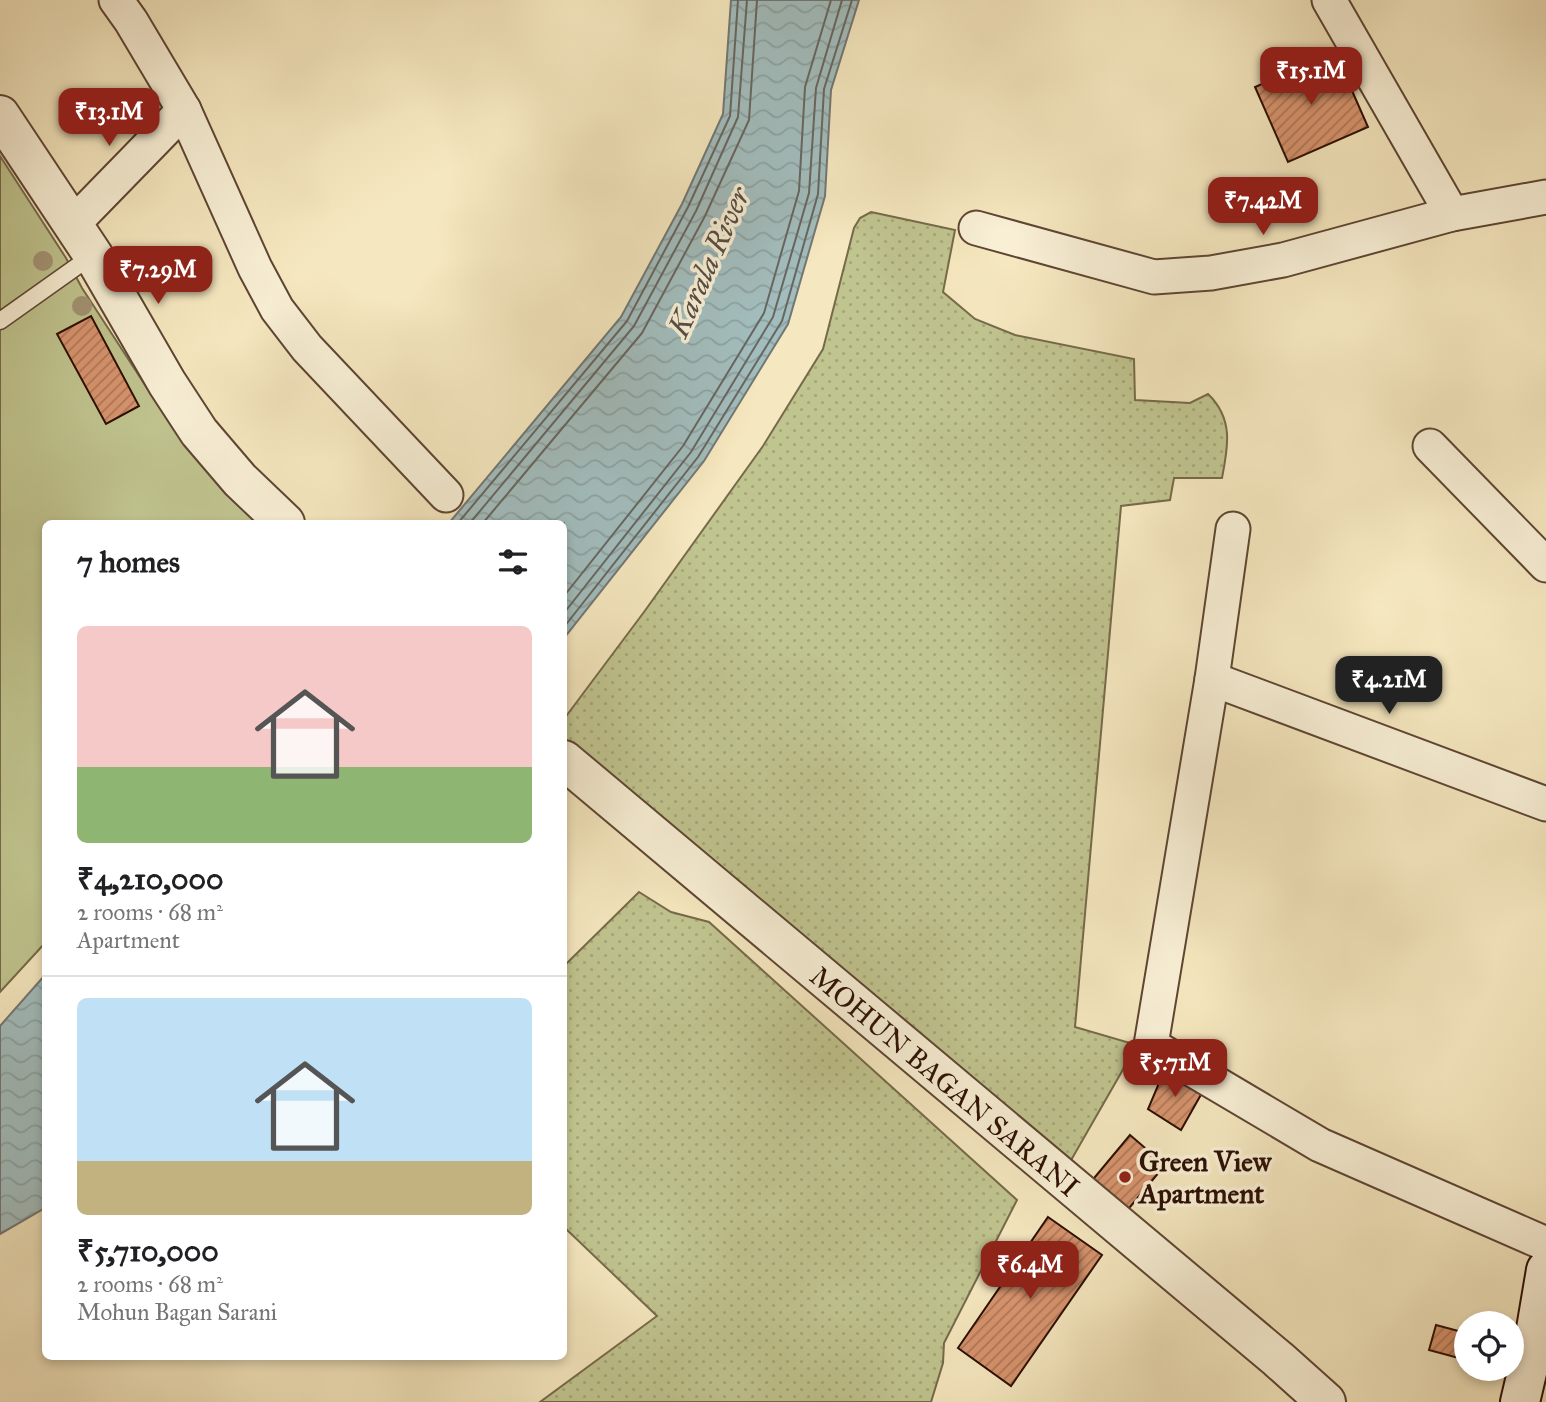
<!DOCTYPE html>
<meta charset="utf-8">
<style>
body{margin:0;font-family:"IM FELL Great Primer",serif;background:#f2f2f2;color:#202124;height:100vh;display:flex;flex-direction:column;font-size:26px;white-space:nowrap}
*{box-sizing:border-box;margin:0}
p{font-size:23px;color:#757577}
.icon{flex:none;width:38px;height:38px;fill:none;stroke:currentColor;stroke-width:2;stroke-linecap:round;stroke-linejoin:round}
.map{position:relative;flex:1;overflow:hidden}
.sheet{position:absolute;left:42px;top:520px;width:525px;height:840px;display:flex;flex-direction:column;background:#fff;border-radius:10px;box-shadow:0 4px 10px #0003}
.sheet>*{flex:none}
.controls{position:absolute;left:1454px;top:1311px;display:grid;gap:14px}
.controls a{display:grid;place-items:center;width:70px;height:70px;border-radius:50%;background:#fff;box-shadow:0 4px 10px #0003;font-size:35px}
.price{position:absolute;translate:-50% -60px;padding:0 16px;border-radius:14px;background:#8f2418;color:#fff;font-size:23px;line-height:46px;filter:drop-shadow(0 2px 4px #0008)}
.price::after{content:'';position:absolute;left:50%;top:42px;width:21px;height:16px;margin-left:-10px;background:inherit;clip-path:polygon(0 0,100% 0,50% 100%)}
.price.selected{background:#222;color:#fff}
ul{padding:0;list-style:none}
li{display:grid;align-content:center;gap:14px;height:371px;padding:0 35px}
li+li{border-top:2px solid #e0e0e0}
li span{display:grid;place-items:center;height:217px;border-radius:10px;color:#555}
li>.icon{margin-inline-start:auto}
span .icon{width:126px;height:126px;fill:#fffc;stroke-width:1}
li b{font-size:30px}
h2{display:flex;justify-content:space-between;align-items:center;height:84px;padding:0 35px;font-size:30px}
.map>svg:first-child{display:block}
.grass{fill:url(#grass-dots);stroke:#766a4a;stroke-width:2}
.pitch{fill:#c0c48f;stroke:#766a4a;stroke-width:2}
.water{fill:url(#water-waves);stroke:#737773;stroke-width:2}
.lines{fill:none;stroke-linecap:round;stroke-linejoin:round}
.shore{stroke:#676660;stroke-width:2}
.building{fill:url(#building-hatch);stroke:#2c0f04;stroke-width:2}
.service-casing{stroke:#5e4533;stroke-width:19}
.minor-casing{stroke:#5e4533;stroke-width:37}
.tertiary-casing{stroke:#5e4533;stroke-width:42}
.secondary-casing{stroke:#2c0f04;stroke-width:42}
.service{stroke:#f8efd5;stroke-width:16}
.minor{stroke:#f8efd5;stroke-width:33}
.tertiary{stroke:#f8efd5;stroke-width:38}
.secondary{stroke:#f8efd5;stroke-width:38}
.tree{fill:#a39373}
.poi-dot{fill:#8f2418;stroke:#f8efd5;stroke-width:2.5}
.labels{text-anchor:middle;stroke-width:7;stroke-linejoin:round;paint-order:stroke}
.street-label{font-size:28px;fill:#2c0f04;stroke:#f8efd5}
.poi-label{font-size:28px;font-weight:bold;fill:#2c0f04;stroke:#f8efd5;text-anchor:start}
.water-label{font-size:30px;font-style:italic;fill:#554c45;stroke:#f8efd5}
</style>
<div class="map">
<svg width="1546" height="1402" viewBox="0 0 1546 1402">
<defs>
<pattern id="grass-dots" width="8" height="8" patternUnits="userSpaceOnUse" patternTransform="scale(1.75)"><rect width="8" height="8" fill="#c0c48f"/><path d="M2 2h.1M6 6h.1" fill="none" stroke="#a5a77a" stroke-width="1.8" stroke-linecap="round"/></pattern>
<pattern id="water-waves" width="16" height="10" patternUnits="userSpaceOnUse" patternTransform="scale(1.75)"><rect width="16" height="10" fill="#a2bdbd"/><path d="M0 5q4-4 8 0t8 0" fill="none" stroke="#8ca1a1"/></pattern>
<pattern id="building-hatch" width="6" height="6" patternUnits="userSpaceOnUse" patternTransform="scale(1.75)"><rect width="6" height="6" fill="#d7946e"/><path d="M-1 1l2-2M0 6l6-6M5 7l2-2" fill="none" stroke="#af7758"/></pattern>
</defs>
<rect width="100%" height="100%" fill="#f5e7bf"/>
<filter id="stains"><feTurbulence type="fractalNoise" baseFrequency=".00286" numOctaves="4"/><feColorMatrix values="0 0 0 0 .2 0 0 0 0 .09 0 0 0 0 .02 0 0 0 .5 -.17"/></filter>
<radialGradient id="worn" r=".72"><stop offset=".6" stop-color="#630" stop-opacity="0"/><stop offset="1" stop-color="#630" stop-opacity=".3"/></radialGradient>
<g class="grass">
<path d="M871 212 955 230 943 292 975 319 1015 335 1134 359 1135 400 1190 403 1208 394C1234 419 1228 447 1222 478H1174L1170 500 1121 506 1075 1027 1137 1045 1066 1169 564 754V719L644 612 763 446 823 349 854 228 860 218Z"/>
<polygon points="639,892 671,912 709,922 1017,1200 944,1343 943,1363 931,1402 540,1402 657,1316 564,1227 564,966"/>
</g>
<polygon class="pitch" points="0,156 66,258 82,288 173,428 259,523 46,523 45,943 0,992"/>
<g class="water">
<polygon points="731,0 859,0 831,90 825,196 788,324 704,461 564,638 564,523 449,523 621,317 682,204 723,114"/>
<polygon points="45,975 45,1208 0,1234 0,1026"/>
</g>
<g class="lines">
<g class="shore">
<polyline points="458,523 627,321 688,207 730,116 738,0"/>
<polyline points="470,523 634,326 696,211 738,117 747,0"/>
<polyline points="483,523 642,333 705,216 749,120 757,0"/>
<polyline points="564,596 683,446 764,313 799,191 805,87 831,0"/>
<polyline points="564,613 691,452 773,317 809,193 816,88 842,0"/>
<polyline points="564,627 698,457 782,321 818,194 824,89 852,0"/>
</g>
</g>
<g class="building">
<polygon points="1335,52 1368,127 1288,162 1255,87"/>
<polygon points="91,316 139,406 106,424 57,334"/>
<polygon points="1165,1069 1203,1091 1181,1130 1148,1109"/>
<polygon points="1130,1135 1165,1165 1120,1219 1085,1189"/>
<polygon points="1048,1217 1102,1255 1011,1386 958,1348"/>
<polygon points="1436,1325 1466,1333 1466,1360 1429,1350"/>
</g>
<g class="lines">
<defs>
<polyline id="service" points="0,321 93,255"/>
<g id="minor">
<polyline points="116,0 131,21 184,110 255,268 277,309 307,348 446,495"/>
<polyline points="1329,0 1452,214"/>
<polyline points="73,224 184,110"/>
<polyline points="976,228 1154,277 1211,273 1283,260 1452,214 1546,197"/>
<polyline points="1430,446 1546,565"/>
<polyline points="1233,529 1212,679 1151,1045 1320,1145 1546,1244"/>
<polyline points="1212,679 1546,804"/>
</g>
<g id="tertiary">
<polyline points="0,115 93,255 167,383 199,432 240,480 285,523"/>
<polyline points="564,760 1278,1359 1326,1402"/>
</g>
<polyline id="secondary" points="1520,1402 1533,1347 1546,1270"/>
</defs>
<use href="#service" class="service-casing"/>
<use href="#minor" class="minor-casing"/>
<use href="#tertiary" class="tertiary-casing"/>
<use href="#secondary" class="secondary-casing"/>
<use href="#service" class="service"/>
<use href="#minor" class="minor"/>
<use href="#tertiary" class="tertiary"/>
<use href="#secondary" class="secondary"/>
</g>
<g class="tree">
<circle cx="43" cy="261" r="10"/>
<circle cx="82" cy="306" r="10"/>
</g>
<circle class="poi-dot" cx="1125" cy="1177" r="7"/>
<g class="labels">
<g class="street-label">
<text transform="translate(945 1081) rotate(40)" y="10">MOHUN BAGAN SARANI</text>
</g>
<g class="poi-label">
<text x="1139" y="1171">Green View<tspan x="1139" dy="32">Apartment</tspan></text>
</g>
<g class="water-label">
<text transform="translate(709 262) rotate(-66)" y="10">Karala River</text>
</g>
</g>
<rect width="100%" height="100%" filter="url(#stains)"/>
<rect width="100%" height="100%" fill="url(#worn)"/>
</svg>
<div class="controls">
<a><svg class="icon" aria-label="locate" viewBox="0 0 24 24"><circle cx="12" cy="12" r="6"/><path d="M12 2v4M12 18v4M2 12h4M18 12h4"/></svg></a>
</div>
<b class="price" style="left:1311px;top:107px">₹15.1M</b>
<b class="price" style="left:109px;top:148px">₹13.1M</b>
<b class="price" style="left:1263px;top:237px">₹7.42M</b>
<b class="price" style="left:158px;top:306px">₹7.29M</b>
<b class="price selected" style="left:1389px;top:716px">₹4.21M</b>
<b class="price" style="left:1175px;top:1099px">₹5.71M</b>
<b class="price" style="left:1030px;top:1301px">₹6.4M</b>
<section class="sheet">
<h2>7 homes<svg class="icon" aria-label="filters" viewBox="0 0 24 24"><path d="M4 7h16M4 17h16"/><circle cx="9" cy="7" r="2"/><circle cx="15" cy="17" r="2"/></svg></h2>
<ul>
<li><span style="background:linear-gradient(#f6c9c9 65%,#8fb573 0)"><svg class="icon" aria-label="home" viewBox="0 0 24 24"><path d="M3 11l9-7 9 7M6 9v11h12V9"/></svg></span><div><b>₹4,210,000</b><p>2 rooms · 68 m²</p><p>Apartment</p></div></li>
<li><span style="background:linear-gradient(#bfe0f5 75%,#c2b280 0)"><svg class="icon" aria-label="home" viewBox="0 0 24 24"><path d="M3 11l9-7 9 7M6 9v11h12V9"/></svg></span><div><b>₹5,710,000</b><p>2 rooms · 68 m²</p><p>Mohun Bagan Sarani</p></div></li>
</ul>
</section>
</div>
